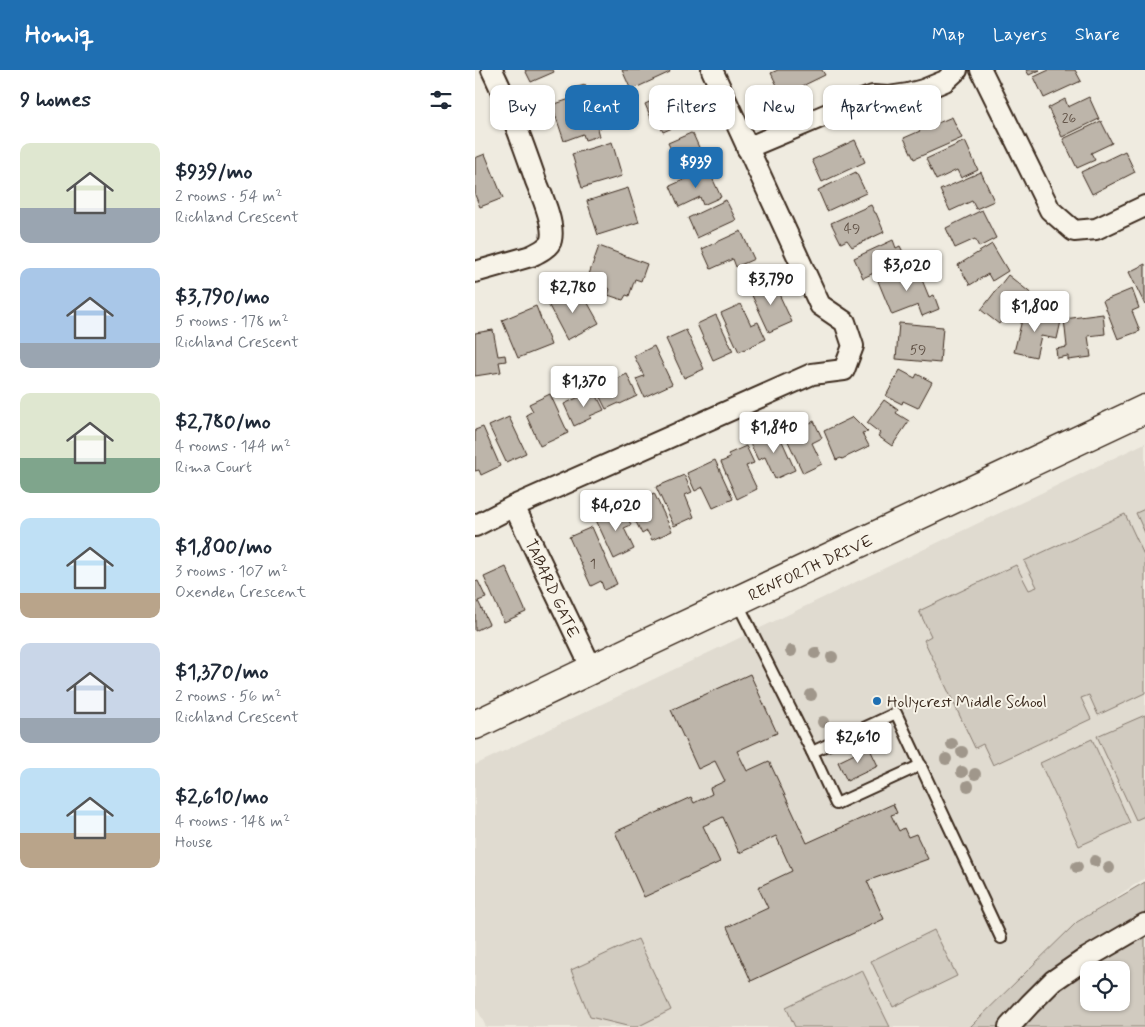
<!DOCTYPE html>
<meta charset="utf-8">
<style>
body{margin:0;font-family:Mynerve,sans-serif;background:#f6f6f7;color:#1f2937;height:100vh;display:flex;flex-direction:column;font-size:19px;white-space:nowrap}
*{box-sizing:border-box;margin:0}
p{font-size:16px;color:#747a83}
.icon{flex:none;width:28px;height:28px;fill:none;stroke:currentColor;stroke-width:2;stroke-linecap:round;stroke-linejoin:round}
.map{position:relative;flex:1;overflow:hidden}
.drawer{display:flex;flex-direction:column;background:#fff;width:475px}
.drawer>*{flex:none}
.top-card{position:absolute;left:15px;top:15px;width:475px;height:45px;display:flex;gap:10px}
.controls{position:absolute;left:605px;top:891px;display:grid;gap:10px}
.controls a{display:grid;place-items:center;width:50px;height:50px;border-radius:10px;background:#fff;box-shadow:0 1px 4px #0004;font-size:25px}
.price{position:absolute;translate:-50% -42px;padding:0 11px;border-radius:5px;background:#fff;color:#222;font-size:16px;line-height:32px;filter:drop-shadow(0 1px 2px #0008)}
.price::after{content:'';position:absolute;left:50%;top:30px;width:15px;height:11px;margin-left:-8px;background:inherit;clip-path:polygon(0 0,100% 0,50% 100%)}
.price.active{background:#1f6fb2;color:#fff}
ul{padding:0;list-style:none}
li{display:flex;align-items:center;gap:15px;height:125px;padding:0 20px}
li span{display:grid;place-items:center;flex:none;width:140px;height:100px;border-radius:10px;color:#555}
li>.icon{margin-inline-start:auto}
span .icon{width:60px;height:60px;fill:#fffc;stroke-width:1}
li b{font-size:21px}
h2{display:flex;justify-content:space-between;align-items:center;height:60px;padding:0 20px;font-size:21px}
.chip{padding:0 18px;border-radius:10px;background:#fff;box-shadow:0 1px 4px #0004;font-size:18px;line-height:45px}
.chip.active{background:#1f6fb2;color:#fff}
header{display:flex;align-items:center;gap:30px;box-sizing:border-box;height:70px;padding:0 25px;background:#1f6fb2;color:#fff}
header strong{font-size:24px}
nav{display:flex;gap:28px;margin-inline-start:auto;font-size:18px}
main{display:flex;flex:1;min-height:0}
.map>svg:first-child{display:block}
.built{fill:#e0dbd0}
.green{fill:#d1cbc0;stroke:#867a6f;fill-rule:evenodd}
.building{fill:#bdb5aa;stroke:#3b2a1e}
.lines{fill:none;stroke-linecap:round;stroke-linejoin:round}
.service-casing{stroke:#3b2a1e;stroke-width:14}
.minor-casing{stroke:#3b2a1e;stroke-width:24}
.secondary-casing{stroke:#3b2a1e;stroke-width:31}
.service{stroke:#f7f3e8;stroke-width:10}
.minor{stroke:#f7f3e8;stroke-width:20}
.secondary{stroke:#f7f3e8;stroke-width:28}
.tree{fill:#a0978b}
.poi-dot{fill:#1f6fb2;stroke:#f7f3e8;stroke-width:2}
.labels{text-anchor:middle;stroke-width:4;stroke-linejoin:round;paint-order:stroke}
.number-label{font-size:14px;fill:#5c4d41}
.street-label{font-size:16px;fill:#3b2a1e;stroke:#f7f3e8}
.poi-label{font-size:16px;fill:#3b2a1e;stroke:#f7f3e8;text-anchor:start}
</style>
<header>
<strong>Homiq</strong>
<nav><a>Map</a><a>Layers</a><a>Share</a></nav>
</header>
<main>
<section class="drawer">
<h2>9 homes<svg class="icon" aria-label="filters" viewBox="0 0 24 24"><path d="M4 7h16M4 17h16"/><circle cx="9" cy="7" r="2"/><circle cx="15" cy="17" r="2"/></svg></h2>
<ul>
<li><span style="background:linear-gradient(#dfe7d0 65%,#9aa5b1 0)"><svg class="icon" aria-label="home" viewBox="0 0 24 24"><path d="M3 11l9-7 9 7M6 9v11h12V9"/></svg></span><div><b>$939/mo</b><p>2 rooms · 54 m²</p><p>Richland Crescent</p></div></li>
<li><span style="background:linear-gradient(#a9c7e8 75%,#9aa5b1 0)"><svg class="icon" aria-label="home" viewBox="0 0 24 24"><path d="M3 11l9-7 9 7M6 9v11h12V9"/></svg></span><div><b>$3,790/mo</b><p>5 rooms · 178 m²</p><p>Richland Crescent</p></div></li>
<li><span style="background:linear-gradient(#dfe7d0 65%,#7fa58c 0)"><svg class="icon" aria-label="home" viewBox="0 0 24 24"><path d="M3 11l9-7 9 7M6 9v11h12V9"/></svg></span><div><b>$2,780/mo</b><p>4 rooms · 144 m²</p><p>Rima Court</p></div></li>
<li><span style="background:linear-gradient(#bfe0f5 75%,#b9a48a 0)"><svg class="icon" aria-label="home" viewBox="0 0 24 24"><path d="M3 11l9-7 9 7M6 9v11h12V9"/></svg></span><div><b>$1,800/mo</b><p>3 rooms · 107 m²</p><p>Oxenden Crescent</p></div></li>
<li><span style="background:linear-gradient(#c9d6e8 75%,#9aa5b1 0)"><svg class="icon" aria-label="home" viewBox="0 0 24 24"><path d="M3 11l9-7 9 7M6 9v11h12V9"/></svg></span><div><b>$1,370/mo</b><p>2 rooms · 56 m²</p><p>Richland Crescent</p></div></li>
<li><span style="background:linear-gradient(#bfe0f5 65%,#b9a48a 0)"><svg class="icon" aria-label="home" viewBox="0 0 24 24"><path d="M3 11l9-7 9 7M6 9v11h12V9"/></svg></span><div><b>$2,610/mo</b><p>4 rooms · 148 m²</p><p>House</p></div></li>
</ul>
</section>
<div class="map">
<svg width="670" height="957" viewBox="0 0 670 957">
<rect width="100%" height="100%" fill="#efebe0"/>
<filter id="ink" filterUnits="userSpaceOnUse"><feTurbulence type="fractalNoise" baseFrequency=".02" numOctaves="2"/><feDisplacementMap in="SourceGraphic" scale="10" xChannelSelector="R" yChannelSelector="G"/><feConvolveMatrix kernelMatrix="1 2 1 2 8 2 1 2 1" color-interpolation-filters="sRGB"/></filter>
<g filter="url(#ink)">
<polygon class="built" points="670,373 670,808 600,854 496,957 11,957 0,934 0,695"/>
<g class="green">
<polygon points="670,439 670,463 661,443"/>
<polygon points="650,444 670,487 670,623 623,645 614,625 606,628 616,649 518,695 508,674 500,678 449,570 456,566 444,541 541,495 554,520 562,517 549,491"/>
<polygon points="670,645 670,746 661,750 622,666"/>
<polygon points="617,669 655,753 604,776 565,693"/>
<path d="M670 812V957H495L602 852ZM614 900H646V932H614Z"/>
<polygon points="459,860 482,906 418,937 396,891"/>
<polygon points="163,869 196,940 162,957 156,957 115,947 96,900"/>
<polygon points="387,900 415,957 320,957 311,937"/>
</g>
<g class="building">
<polygon points="50,0 78,0 79,2 56,12"/>
<polygon points="147,0 194,0 195,2 156,20"/>
<polygon points="303,0 347,0 350,5 307,26 296,3"/>
<polygon points="551,0 565,0 554,5"/>
<polygon points="574,0 600,0 606,11 569,28 559,7"/>
<polygon points="110,15 113,23 116,22 128,57 122,59 124,66 110,70 108,64 89,71 77,35 98,28 95,19"/>
<polygon points="198,21 211,52 188,62 181,48 177,50 170,34"/>
<polygon points="614,27 624,49 587,67 573,38 590,29 593,37"/>
<polygon points="477,47 487,68 439,89 429,68 445,61 443,56 454,51 456,56"/>
<polygon points="626,51 637,73 616,83 620,90 602,98 588,69"/>
<polygon points="216,63 218,64 231,93 203,105 196,90 200,88 193,73"/>
<polygon points="380,70 390,92 347,112 337,90"/>
<polygon points="490,71 503,100 486,108 482,100 461,110 451,89"/>
<polygon points="137,72 147,106 107,118 97,84"/>
<polygon points="650,81 660,102 617,124 606,102"/>
<polygon points="10,84 28,128 5,137 0,125 0,88"/>
<polygon points="233,99 246,127 228,135 225,127 204,137 195,116"/>
<polygon points="381,102 391,123 352,141 343,120"/>
<polygon points="506,102 519,131 501,139 497,131 475,141 465,120"/>
<polygon points="153,118 164,152 123,165 112,131"/>
<polygon points="251,130 261,150 222,168 213,148"/>
<polygon points="396,135 400,143 401,143 409,162 377,177 372,170 366,173 356,153"/>
<polygon points="507,140 521,168 504,177 500,169 480,178 471,158"/>
<polygon points="266,161 279,189 261,197 258,189 236,199 227,179"/>
<polygon points="418,170 421,178 425,176 428,182 424,184 427,190 388,208 379,188"/>
<polygon points="517,174 533,201 517,211 513,204 495,215 483,195"/>
<polygon points="124,176 172,194 166,211 160,209 154,226 151,225 148,230 133,225 135,219 112,210"/>
<polygon points="670,194 670,235 654,202"/>
<polygon points="441,195 454,227 459,225 464,239 447,246 443,235 417,245 403,211"/>
<polygon points="533,205 558,225 546,240 539,234 524,254 506,240"/>
<polygon points="297,209 317,252 294,262 274,219"/>
<polygon points="104,217 124,253 92,270 73,234"/>
<polygon points="657,219 664,238 657,241 665,261 643,269 628,231"/>
<polygon points="266,234 276,255 283,252 291,269 264,282 246,243"/>
<polygon points="61,236 76,275 43,288 27,250"/>
<polygon points="549,242 586,251 582,269 566,266 561,287 539,282"/>
<polygon points="628,244 630,264 613,266 616,287 593,290 593,286 582,288 581,279 592,277 589,249"/>
<polygon points="241,245 258,281 238,290 222,254"/>
<polygon points="424,253 468,257 465,293 421,289"/>
<polygon points="18,260 23,286 30,285 31,291 24,292 26,302 0,306 0,263"/>
<polygon points="211,260 229,299 209,308 191,269"/>
<polygon points="179,276 197,314 169,327 161,309 169,306 159,286"/>
<polygon points="425,300 440,308 442,304 457,312 443,338 428,331 427,334 411,326"/>
<polygon points="152,304 162,326 145,334 144,333 131,339 121,319"/>
<polygon points="119,320 129,340 115,346 116,348 99,356 89,334"/>
<polygon points="75,324 93,363 65,376 51,345 58,341 54,334"/>
<polygon points="409,330 423,340 421,343 434,351 417,376 403,366 405,363 392,353"/>
<polygon points="34,347 51,383 31,392 14,356"/>
<polygon points="378,347 393,362 387,363 394,376 367,389 366,388 361,390 349,361 376,348 376,349"/>
<polygon points="339,351 347,368 337,373 347,394 328,403 310,365"/>
<polygon points="8,357 25,396 6,405 4,400 0,401 0,360"/>
<polygon points="302,360 320,400 300,409 290,387 283,390 275,373"/>
<polygon points="271,376 279,393 271,396 282,419 262,429 246,392 255,388 253,384"/>
<polygon points="240,390 258,429 238,438 228,417 220,421 212,403"/>
<polygon points="209,405 217,422 210,425 219,447 199,456 181,417"/>
<polygon points="179,423 197,461 177,470 172,461 167,464 161,452 160,453 152,435"/>
<polygon points="148,437 156,455 149,458 159,479 139,489 121,450"/>
<polygon points="117,457 142,514 129,520 126,511 116,516 94,467"/>
<polygon points="31,497 51,542 29,552 9,507"/>
<polygon points="3,511 11,528 3,531 14,554 0,561 0,512"/>
<polygon points="275,604 302,663 262,681 272,701 294,691 332,773 418,734 422,743 416,745 424,761 429,758 433,767 441,764 453,789 392,811 409,849 276,911 252,857 293,838 283,817 317,801 301,766 264,783 248,747 228,756 245,792 169,827 140,762 216,727 219,733 237,724 235,718 250,711 240,691 223,699 196,640"/>
<polygon points="394,677 403,696 372,711 363,692"/>
</g>
<g class="lines">
<defs>
<g id="service">
<polyline points="262,532 337,682 361,734 446,695"/>
<polyline points="337,682 421,643 526,868"/>
</g>
<g id="minor">
<polyline points="506,0 575,140 599,161 621,159 670,136"/>
<polyline points="272,78 379,33 398,26 413,27 433,24 448,20 470,11 482,0"/>
<path d="M0 202 56 186C62 183 75 177 76 170 80 154 67 126 61 111 48 73 34 35 17 0"/>
<polyline points="39,436 117,599"/>
<polyline points="0,456 39,436 337,304 369,300 378,276 370,252 345,235 237,0"/>
<polyline points="534,957 555,934 578,911 610,889 670,854"/>
</g>
<polyline id="secondary" points="0,655 157,580 670,339"/>
</defs>
<use href="#service" class="service-casing"/>
<use href="#minor" class="minor-casing"/>
<use href="#secondary" class="secondary-casing"/>
<use href="#service" class="service"/>
<use href="#minor" class="minor"/>
<use href="#secondary" class="secondary"/>
</g>
<g class="tree">
<circle cx="316" cy="581" r="6"/>
<circle cx="340" cy="583" r="6"/>
<circle cx="357" cy="587" r="6"/>
<circle cx="336" cy="625" r="6"/>
<circle cx="348" cy="652" r="6"/>
<circle cx="477" cy="674" r="6"/>
<circle cx="487" cy="682" r="6"/>
<circle cx="471" cy="689" r="6"/>
<circle cx="487" cy="702" r="6"/>
<circle cx="500" cy="704" r="6"/>
<circle cx="493" cy="716" r="6"/>
<circle cx="620" cy="791" r="6"/>
<circle cx="602" cy="797" r="6"/>
<circle cx="634" cy="798" r="6"/>
</g>
</g>
<circle class="poi-dot" cx="402" cy="631" r="5"/>
<g class="labels">
<g class="number-label">
<text x="594" y="52">26</text>
<text x="377" y="163">49</text>
<text x="443" y="284">59</text>
<text x="118" y="498">1</text>
</g>
<g class="street-label">
<text transform="translate(335 497) rotate(-25)" y="6">RENFORTH DRIVE</text>
<text transform="translate(78 518) rotate(65)" y="6">TABARD GATE</text>
</g>
<g class="poi-label">
<text x="412" y="637">Hollycrest Middle School</text>
</g>
</g>
</svg>
<div class="controls">
<a><svg class="icon" aria-label="locate" viewBox="0 0 24 24"><circle cx="12" cy="12" r="6"/><path d="M12 2v4M12 18v4M2 12h4M18 12h4"/></svg></a>
</div>
<b class="price active" style="left:221px;top:119px">$939</b>
<b class="price" style="left:432px;top:222px">$3,020</b>
<b class="price" style="left:296px;top:236px">$3,790</b>
<b class="price" style="left:98px;top:244px">$2,780</b>
<b class="price" style="left:560px;top:263px">$1,800</b>
<b class="price" style="left:109px;top:338px">$1,370</b>
<b class="price" style="left:299px;top:384px">$1,840</b>
<b class="price" style="left:141px;top:462px">$4,020</b>
<b class="price" style="left:383px;top:694px">$2,610</b>
<div class="top-card">
<a class="chip">Buy</a>
<a class="chip active">Rent</a>
<a class="chip">Filters</a>
<a class="chip">New</a>
<a class="chip">Apartment</a>
</div>
</div>
</main>
